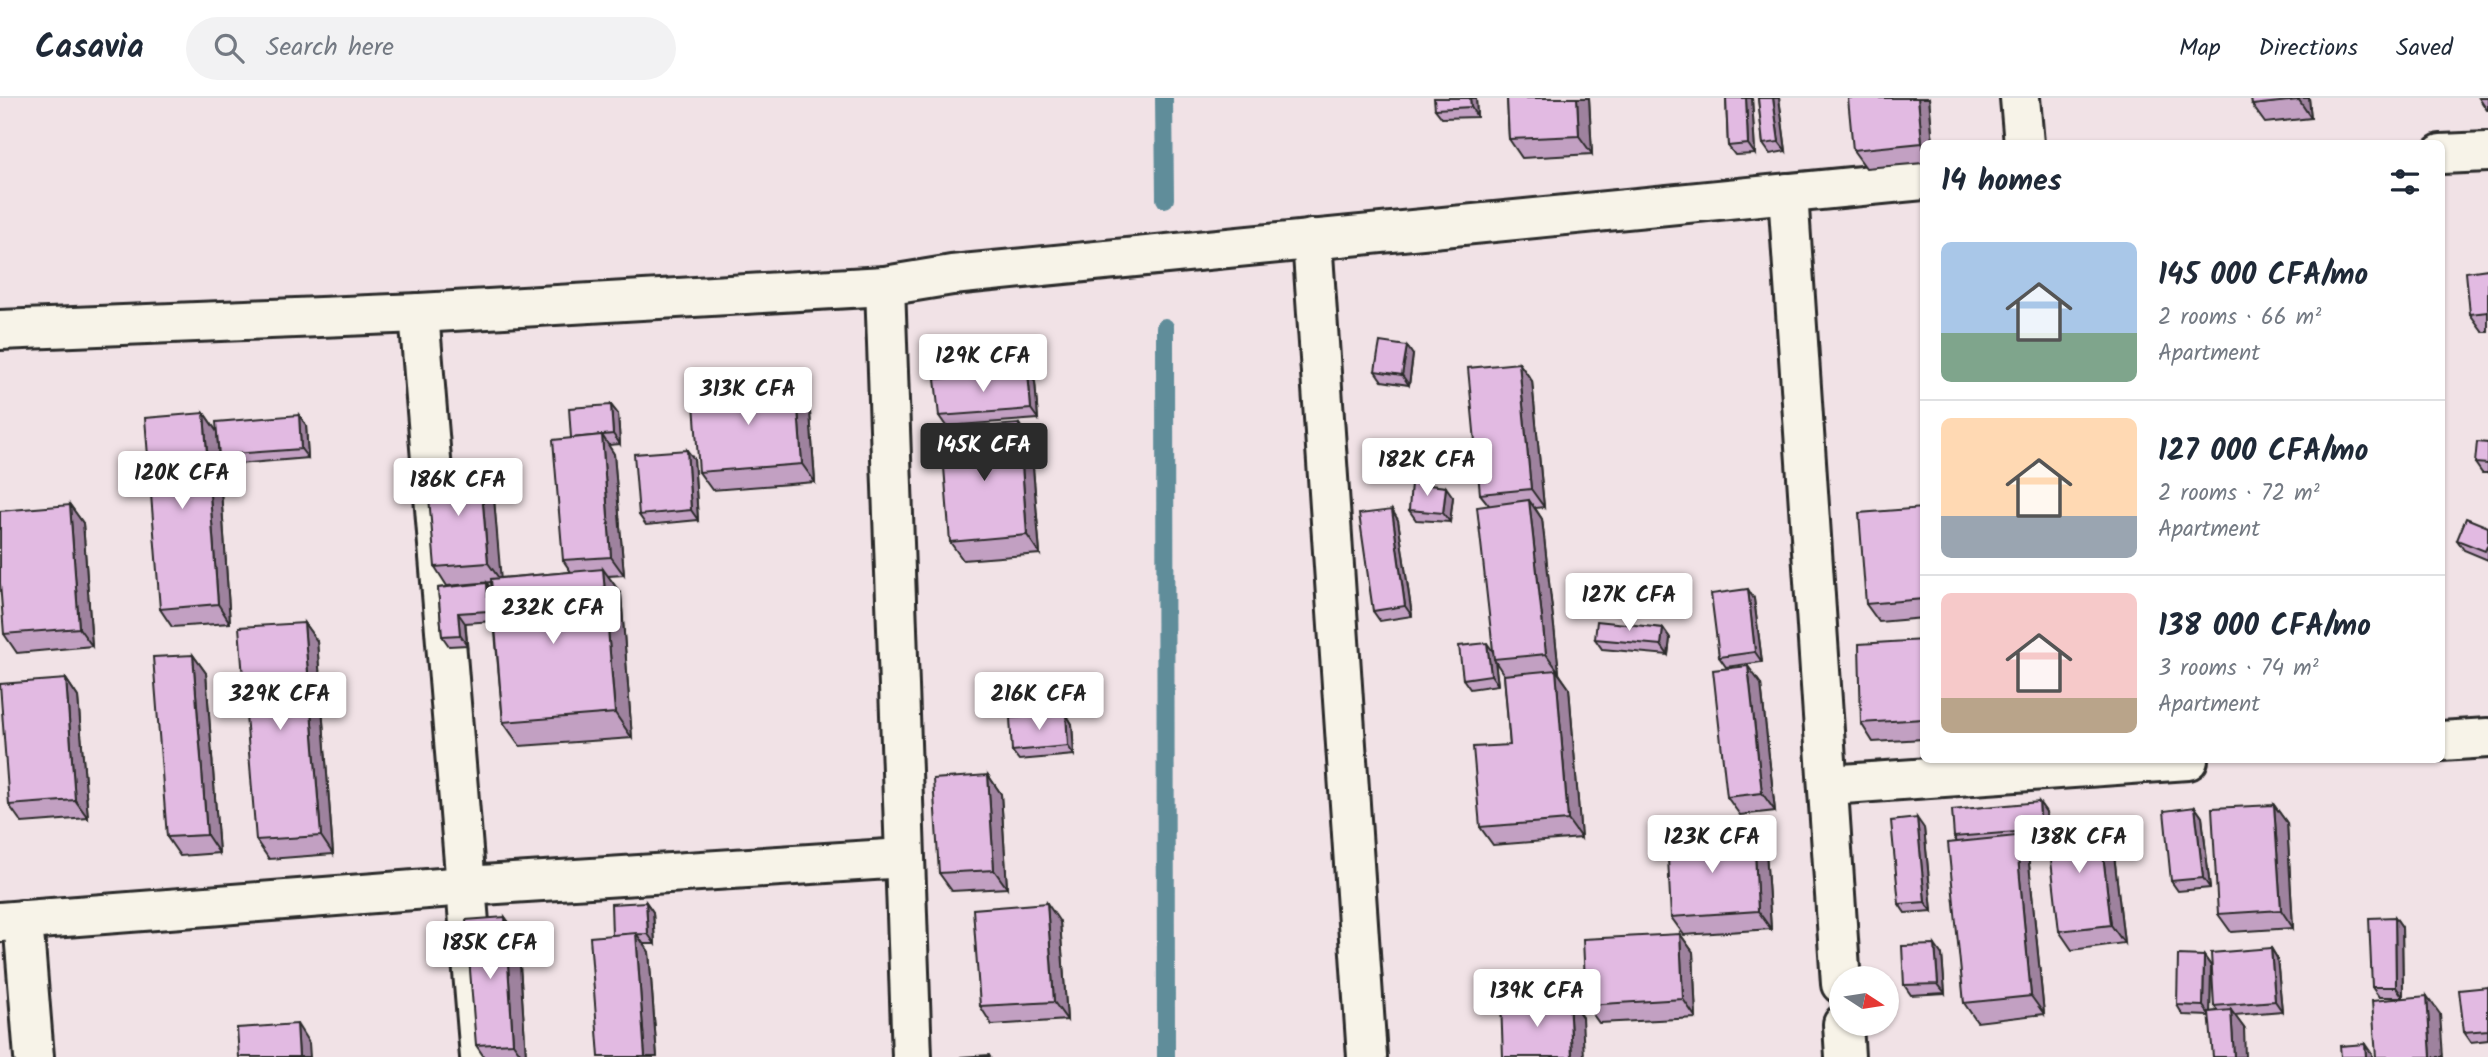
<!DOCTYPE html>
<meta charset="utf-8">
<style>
body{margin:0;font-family:Kalam,sans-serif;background:#f2f2f3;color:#1f2937;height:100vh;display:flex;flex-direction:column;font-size:26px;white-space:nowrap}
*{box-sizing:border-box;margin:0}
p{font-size:23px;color:#747a83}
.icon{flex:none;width:38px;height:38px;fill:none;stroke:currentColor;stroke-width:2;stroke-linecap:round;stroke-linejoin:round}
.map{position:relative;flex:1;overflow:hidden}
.drawer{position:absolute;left:1920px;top:42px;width:525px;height:623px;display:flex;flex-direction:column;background:#fff;border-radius:10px;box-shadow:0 2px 5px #0004}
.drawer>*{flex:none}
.needle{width:46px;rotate:102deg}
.fabs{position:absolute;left:1829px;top:868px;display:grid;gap:14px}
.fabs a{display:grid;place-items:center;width:70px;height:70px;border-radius:50%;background:#fff;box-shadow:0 2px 5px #0004;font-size:35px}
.price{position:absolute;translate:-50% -60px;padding:0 16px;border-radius:7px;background:#fff;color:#222;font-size:23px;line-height:46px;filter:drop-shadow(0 2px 4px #0008)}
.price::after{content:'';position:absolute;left:50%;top:42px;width:21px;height:16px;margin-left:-10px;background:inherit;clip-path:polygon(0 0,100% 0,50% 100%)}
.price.active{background:#2b2b2b;color:#fff}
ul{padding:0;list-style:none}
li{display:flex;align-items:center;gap:21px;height:175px;padding:0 21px}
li+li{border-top:2px solid #e0e1e3}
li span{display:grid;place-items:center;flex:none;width:196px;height:140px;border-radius:10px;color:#555}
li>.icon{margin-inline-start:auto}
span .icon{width:84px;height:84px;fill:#fffc;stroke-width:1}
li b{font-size:30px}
h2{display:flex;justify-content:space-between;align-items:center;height:84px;padding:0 21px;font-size:30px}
header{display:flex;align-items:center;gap:42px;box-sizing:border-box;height:98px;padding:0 35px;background:#fff;border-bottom:2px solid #e0e1e3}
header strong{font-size:33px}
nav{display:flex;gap:38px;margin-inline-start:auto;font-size:24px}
.search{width:490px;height:63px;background:#f2f2f3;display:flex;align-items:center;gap:18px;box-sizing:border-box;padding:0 24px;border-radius:38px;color:#747a83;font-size:26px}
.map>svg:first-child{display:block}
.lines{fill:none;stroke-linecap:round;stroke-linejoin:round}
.stream{stroke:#608d9a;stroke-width:18}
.street-casing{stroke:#2b2b2b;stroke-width:44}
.street{stroke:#f7f3e8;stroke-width:38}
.wall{fill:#c2a0c2;stroke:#2b2b2b;stroke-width:2}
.shaded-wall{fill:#9e829e;stroke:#2b2b2b;stroke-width:2}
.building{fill:#e2bae2;stroke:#2b2b2b;stroke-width:2}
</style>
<header>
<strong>Casavia</strong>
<div class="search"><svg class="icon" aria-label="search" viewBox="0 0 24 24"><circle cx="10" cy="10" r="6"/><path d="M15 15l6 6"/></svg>Search here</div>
<nav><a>Map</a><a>Directions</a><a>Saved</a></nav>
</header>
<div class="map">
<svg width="2488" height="959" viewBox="0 0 2488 959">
<rect width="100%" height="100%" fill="#f1e2e6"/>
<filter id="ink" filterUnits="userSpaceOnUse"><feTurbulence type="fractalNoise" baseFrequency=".0143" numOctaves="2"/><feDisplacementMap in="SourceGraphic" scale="14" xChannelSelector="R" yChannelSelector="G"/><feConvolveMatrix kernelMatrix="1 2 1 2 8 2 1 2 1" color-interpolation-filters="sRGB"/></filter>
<g filter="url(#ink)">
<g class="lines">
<g class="stream">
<polyline points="1164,0 1165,101"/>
<polyline points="1165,229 1166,959"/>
</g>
<defs>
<g id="street">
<polyline points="2020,0 2024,46"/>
<polyline points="2441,56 2488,54"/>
<polyline points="1788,95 1841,886"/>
<polyline points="1312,141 1367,959"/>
<polyline points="885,188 912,959"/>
<polyline points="419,215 480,959"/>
<polyline points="0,232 419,215 885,188 952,177 1923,82"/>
<polyline points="2441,643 2488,640"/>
<polyline points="1829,687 2188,662"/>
<polyline points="23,822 34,959"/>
<polyline points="0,824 466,788 904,760"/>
<polyline points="1843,926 1845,959"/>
</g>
</defs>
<use href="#street" class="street-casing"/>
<use href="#street" class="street"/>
</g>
<g class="wall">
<polygon points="1476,0 1477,19 1442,20 1435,11"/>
<polygon points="1507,0 1589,0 1592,56 1522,60 1509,41"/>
<polygon points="1726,0 1752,0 1755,56 1735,57 1728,48"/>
<polygon points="1758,0 1779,0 1786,53 1770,56 1763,46"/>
<polygon points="1929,0 1933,46 1923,46 1923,65 1866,70 1853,52"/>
<polygon points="2309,0 2311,20 2265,25 2252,7"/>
<polygon points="2479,0 2488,0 2488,12 2487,12"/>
<polygon points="2488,171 2488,234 2483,234 2470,216"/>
<polygon points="1413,257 1409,287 1382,283 1375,273"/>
<polygon points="1519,265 1532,283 1544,409 1535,410 1542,421 1559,574 1558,574 1569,590 1581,740 1493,747 1480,729 1510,647 1504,577 1495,563 1498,587 1470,591 1463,581 1493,553 1489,407 1480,396"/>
<polygon points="1028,274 1035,284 1038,321 946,328 939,318"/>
<polygon points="809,301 815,384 712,392 699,374"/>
<polygon points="611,307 618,316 620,346 608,347 614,356 624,477 608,478 621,496 632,640 520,648 503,624 494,523 465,525 467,547 449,548 442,538 438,490 487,485 492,493 491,484 447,488 435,469 480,371 493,389 500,480 571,474 563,462"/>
<polygon points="204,315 217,334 230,525 172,529 160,511"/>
<polygon points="299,317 306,327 308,360 226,367 219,357"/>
<polygon points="1019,326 1031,345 1040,456 963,462 950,444"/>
<polygon points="2488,345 2488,375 2482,375 2475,365"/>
<polygon points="694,361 698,422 646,427 639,417"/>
<polygon points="1453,399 1450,424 1416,422 1409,412"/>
<polygon points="70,407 83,425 92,548 17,555 4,536"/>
<polygon points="1923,410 1923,520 1879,524 1866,506"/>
<polygon points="1392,412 1398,422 1412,518 1380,523 1373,513"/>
<polygon points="2488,429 2488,462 2464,452 2457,442"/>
<polygon points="1754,501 1762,564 1726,569 1719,559"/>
<polygon points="304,525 317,543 333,756 269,761 256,742"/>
<polygon points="1663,530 1670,540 1668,557 1602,551 1595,541"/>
<polygon points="1923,542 1923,641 1873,644 1861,625"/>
<polygon points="193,557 206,575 219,755 180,758 167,739"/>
<polygon points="66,581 78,599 88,720 22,725 9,707"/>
<polygon points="1761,586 1775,713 1740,717 1727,699"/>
<polygon points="1066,616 1072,626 1074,657 1019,662 1012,653"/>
<polygon points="988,677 1001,696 1007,790 952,793 939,775"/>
<polygon points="2039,704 2046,714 2048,741 2020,744 2028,756 2044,916 1977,924 1964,905 1957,744 1954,739"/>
<polygon points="2274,707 2287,725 2293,830 2231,834 2218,816"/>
<polygon points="2195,709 2202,719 2210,790 2178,793 2171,783"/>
<polygon points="1924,730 1932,813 1905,815 1899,806"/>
<polygon points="1754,735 1766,753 1771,831 1684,837 1671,819"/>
<polygon points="2112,739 2124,845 2072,852 2059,833"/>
<polygon points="646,804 653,814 655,846 644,846 649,854 657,959 599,959 612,837"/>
<polygon points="505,819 518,837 526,959 484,959 476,947"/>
<polygon points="2395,819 2402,829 2403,899 2379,899 2372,889"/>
<polygon points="1060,824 1067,922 992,927 980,908"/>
<polygon points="1680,836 1693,854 1696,920 1599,925 1586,907"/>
<polygon points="2271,850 2277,860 2282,913 2234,917 2244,930 2210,918 2183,917 2177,907 2204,858 2211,868 2210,914 2218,913 2214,908"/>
<polygon points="1942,857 1945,895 1911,897 1904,887"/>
<polygon points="2488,889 2488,942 2471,944 2464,934"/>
</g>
<g class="shaded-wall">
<polygon points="1470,0 1476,0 1477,19 1471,9"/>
<polygon points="1577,0 1589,0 1592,56 1579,38"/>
<polygon points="1746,0 1752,0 1755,56 1748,46"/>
<polygon points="1773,0 1779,0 1786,53 1779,44"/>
<polygon points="1918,0 1929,0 1933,46 1923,46 1923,47 1922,45"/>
<polygon points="2298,0 2309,0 2311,20 2299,2"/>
<polygon points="1407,248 1413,257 1409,287 1402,277"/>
<polygon points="1519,265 1532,283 1544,409 1531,391"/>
<polygon points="1028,274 1035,284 1038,321 1031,311"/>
<polygon points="796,283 809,301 815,384 802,366"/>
<polygon points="611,307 618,316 620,346 613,336"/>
<polygon points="204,315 217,334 230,525 218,506"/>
<polygon points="299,317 306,327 308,360 301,351"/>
<polygon points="1019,326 1031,345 1040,456 1027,437"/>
<polygon points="602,337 614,356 624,477 611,459"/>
<polygon points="687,352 694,361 698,422 691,412"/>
<polygon points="480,371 493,389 501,483 488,465"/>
<polygon points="1446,389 1453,399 1450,424 1443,415"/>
<polygon points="1529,402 1542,421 1559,574 1546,556"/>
<polygon points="70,407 83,425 92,548 79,530"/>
<polygon points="1392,412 1398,422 1412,518 1405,508"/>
<polygon points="603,471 621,496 632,640 615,615"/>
<polygon points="487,485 494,495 495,523 488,513"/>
<polygon points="1748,491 1754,501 1762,564 1755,554"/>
<polygon points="458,515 465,525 467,547 460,537"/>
<polygon points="304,525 317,543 333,756 321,738"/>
<polygon points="1663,530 1670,540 1668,557 1661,547"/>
<polygon points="1487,545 1494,555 1494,561 1495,563 1498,587 1491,577"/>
<polygon points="193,557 206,575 219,755 207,737"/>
<polygon points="1748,568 1761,586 1775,713 1762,695"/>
<polygon points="1556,572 1569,590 1581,740 1568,722"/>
<polygon points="66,581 78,599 88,720 75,702"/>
<polygon points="1066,616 1072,626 1074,657 1068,648"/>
<polygon points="988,677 1001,696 1007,790 994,772"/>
<polygon points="2039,704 2046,714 2048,741 2041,732"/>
<polygon points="2274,707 2287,725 2293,830 2281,812"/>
<polygon points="2195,709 2202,719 2210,790 2203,780"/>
<polygon points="1917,720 1924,730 1932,813 1925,804"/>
<polygon points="2099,721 2112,739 2124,845 2111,827"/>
<polygon points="1754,735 1766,753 1771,831 1758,813"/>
<polygon points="2016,738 2028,756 2044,916 2031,898"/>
<polygon points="646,804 653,814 655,846 648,836"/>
<polygon points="1047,805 1060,824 1067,922 1054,904"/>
<polygon points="505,819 518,837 526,959 523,959 513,945"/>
<polygon points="2395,819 2402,829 2403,899 2396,889"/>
<polygon points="636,835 649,854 657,959 645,959"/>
<polygon points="1680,836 1693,854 1696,920 1683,901"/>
<polygon points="1935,847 1942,857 1945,895 1938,886"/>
<polygon points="2271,850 2277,860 2282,913 2275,903"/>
<polygon points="2204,858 2211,868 2210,918 2203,908"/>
<polygon points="2427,898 2440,916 2443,959 2431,959"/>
<polygon points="1569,901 1582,919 1584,959 1572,959"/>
<polygon points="2231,912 2244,930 2245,959 2234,959"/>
<polygon points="297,926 309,945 310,959 299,959"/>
<polygon points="2365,946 2372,956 2372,959 2366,959"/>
</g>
<g class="building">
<polygon points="1434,0 1470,0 1471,9 1435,11"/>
<polygon points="1507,0 1577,0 1579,38 1509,41"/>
<polygon points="1726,0 1746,0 1748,46 1728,48"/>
<polygon points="1758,0 1773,0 1779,44 1763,46"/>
<polygon points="1848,0 1918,0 1922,45 1853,52"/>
<polygon points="2251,0 2298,0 2299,2 2252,7"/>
<polygon points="2488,171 2488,214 2470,216 2466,174"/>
<polygon points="1380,244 1407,248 1402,277 1375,273"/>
<polygon points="1519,265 1531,391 1480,396 1468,270"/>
<polygon points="1028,274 1031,311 939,318 935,281"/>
<polygon points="796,283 802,366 699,374 693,292"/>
<polygon points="611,307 613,336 571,340 569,310"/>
<polygon points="204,315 218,506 160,511 145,320"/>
<polygon points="299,317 301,351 219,357 216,324"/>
<polygon points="1019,326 1027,437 950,444 941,332"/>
<polygon points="602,337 611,459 563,462 553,342"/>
<polygon points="2477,344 2488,345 2488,366 2475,365"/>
<polygon points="687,352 691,412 639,417 634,356"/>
<polygon points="480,371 488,465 435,469 427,376"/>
<polygon points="1411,385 1446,389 1443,415 1409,412"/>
<polygon points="1529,402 1546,556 1494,561 1477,409"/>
<polygon points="70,407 79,530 4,536 0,485 0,413"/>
<polygon points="1923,410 1923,501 1866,506 1859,415"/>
<polygon points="1392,412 1405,508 1373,513 1359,416"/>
<polygon points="2466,420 2488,429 2488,446 2485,453 2457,442"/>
<polygon points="603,471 615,615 503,624 491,481"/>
<polygon points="487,485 488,513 458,515 460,537 442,538 438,490"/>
<polygon points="1748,491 1755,554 1719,559 1711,496"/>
<polygon points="1597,523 1663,530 1661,547 1595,541"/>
<polygon points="304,525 321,738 256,742 239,529"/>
<polygon points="1923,542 1923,621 1861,625 1859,546"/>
<polygon points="1487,545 1491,577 1463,581 1459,548"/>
<polygon points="193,557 207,737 167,739 153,559"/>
<polygon points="1748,568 1762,695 1727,699 1713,572"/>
<polygon points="1556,572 1568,722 1480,729 1473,649 1510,647 1504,577"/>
<polygon points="66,581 75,702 9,707 0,586"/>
<polygon points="1066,616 1068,648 1012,653 1010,620"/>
<polygon points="988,677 994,772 939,775 933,681"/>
<polygon points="2039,704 2041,732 1954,739 1952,712"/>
<polygon points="2274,707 2281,812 2218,816 2212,710"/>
<polygon points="2195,709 2203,780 2171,783 2164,713"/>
<polygon points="1917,720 1925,804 1899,806 1891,723"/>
<polygon points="2099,721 2111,827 2059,833 2047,727"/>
<polygon points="1754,735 1758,813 1671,819 1667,740"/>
<polygon points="2016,738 2031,898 1964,905 1948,745"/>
<polygon points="646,804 648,836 612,837 611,806"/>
<polygon points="1047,805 1054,904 980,908 973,811"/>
<polygon points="505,819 513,945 476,947 466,822"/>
<polygon points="2395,819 2396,889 2372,889 2369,820"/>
<polygon points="636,835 645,959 599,959 590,839"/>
<polygon points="1680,836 1683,901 1586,907 1583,841"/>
<polygon points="1935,847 1938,886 1904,887 1902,848"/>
<polygon points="2271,850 2275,903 2214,908 2211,855"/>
<polygon points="2178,857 2204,858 2203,908 2177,907"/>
<polygon points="2488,889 2488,932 2464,934 2459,892"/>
<polygon points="2427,898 2431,959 2376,959 2372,903"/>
<polygon points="1569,901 1572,959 1503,959 1501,904"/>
<polygon points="2231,912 2234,959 2213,959 2209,914"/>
<polygon points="297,926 299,959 239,959 237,930"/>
<polygon points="2365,946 2366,959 2341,959 2340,948"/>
<polygon points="989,957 990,959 960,959"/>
</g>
</g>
</svg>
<div class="fabs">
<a><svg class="needle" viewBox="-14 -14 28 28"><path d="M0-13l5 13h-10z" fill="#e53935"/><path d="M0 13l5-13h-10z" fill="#747a83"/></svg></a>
</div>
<b class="price" style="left:983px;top:296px">129K CFA</b>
<b class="price" style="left:748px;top:329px">313K CFA</b>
<b class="price active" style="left:984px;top:385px">145K CFA</b>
<b class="price" style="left:1427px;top:400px">182K CFA</b>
<b class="price" style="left:182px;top:413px">120K CFA</b>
<b class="price" style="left:458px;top:420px">186K CFA</b>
<b class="price" style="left:1629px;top:535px">127K CFA</b>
<b class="price" style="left:553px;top:548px">232K CFA</b>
<b class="price" style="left:280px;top:634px">329K CFA</b>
<b class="price" style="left:1039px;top:634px">216K CFA</b>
<b class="price" style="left:1712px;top:777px">123K CFA</b>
<b class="price" style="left:2079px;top:777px">138K CFA</b>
<b class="price" style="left:490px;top:883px">185K CFA</b>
<b class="price" style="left:1537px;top:931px">139K CFA</b>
<section class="drawer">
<h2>14 homes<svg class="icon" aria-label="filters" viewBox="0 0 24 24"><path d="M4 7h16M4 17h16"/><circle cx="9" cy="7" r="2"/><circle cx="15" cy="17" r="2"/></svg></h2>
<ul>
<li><span style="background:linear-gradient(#a9c7e8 65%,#7fa58c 0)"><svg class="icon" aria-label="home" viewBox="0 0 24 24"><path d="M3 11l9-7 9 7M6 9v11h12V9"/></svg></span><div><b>145 000 CFA/mo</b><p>2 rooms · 66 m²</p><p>Apartment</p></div></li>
<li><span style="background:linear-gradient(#ffd9b3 70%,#9aa5b1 0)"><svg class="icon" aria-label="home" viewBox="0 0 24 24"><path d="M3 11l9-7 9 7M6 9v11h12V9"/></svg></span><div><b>127 000 CFA/mo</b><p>2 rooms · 72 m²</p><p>Apartment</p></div></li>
<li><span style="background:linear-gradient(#f6c9c9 75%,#b9a48a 0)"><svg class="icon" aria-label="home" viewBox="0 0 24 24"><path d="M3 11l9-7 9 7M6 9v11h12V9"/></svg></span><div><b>138 000 CFA/mo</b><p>3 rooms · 74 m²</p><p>Apartment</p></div></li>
</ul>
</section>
</div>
